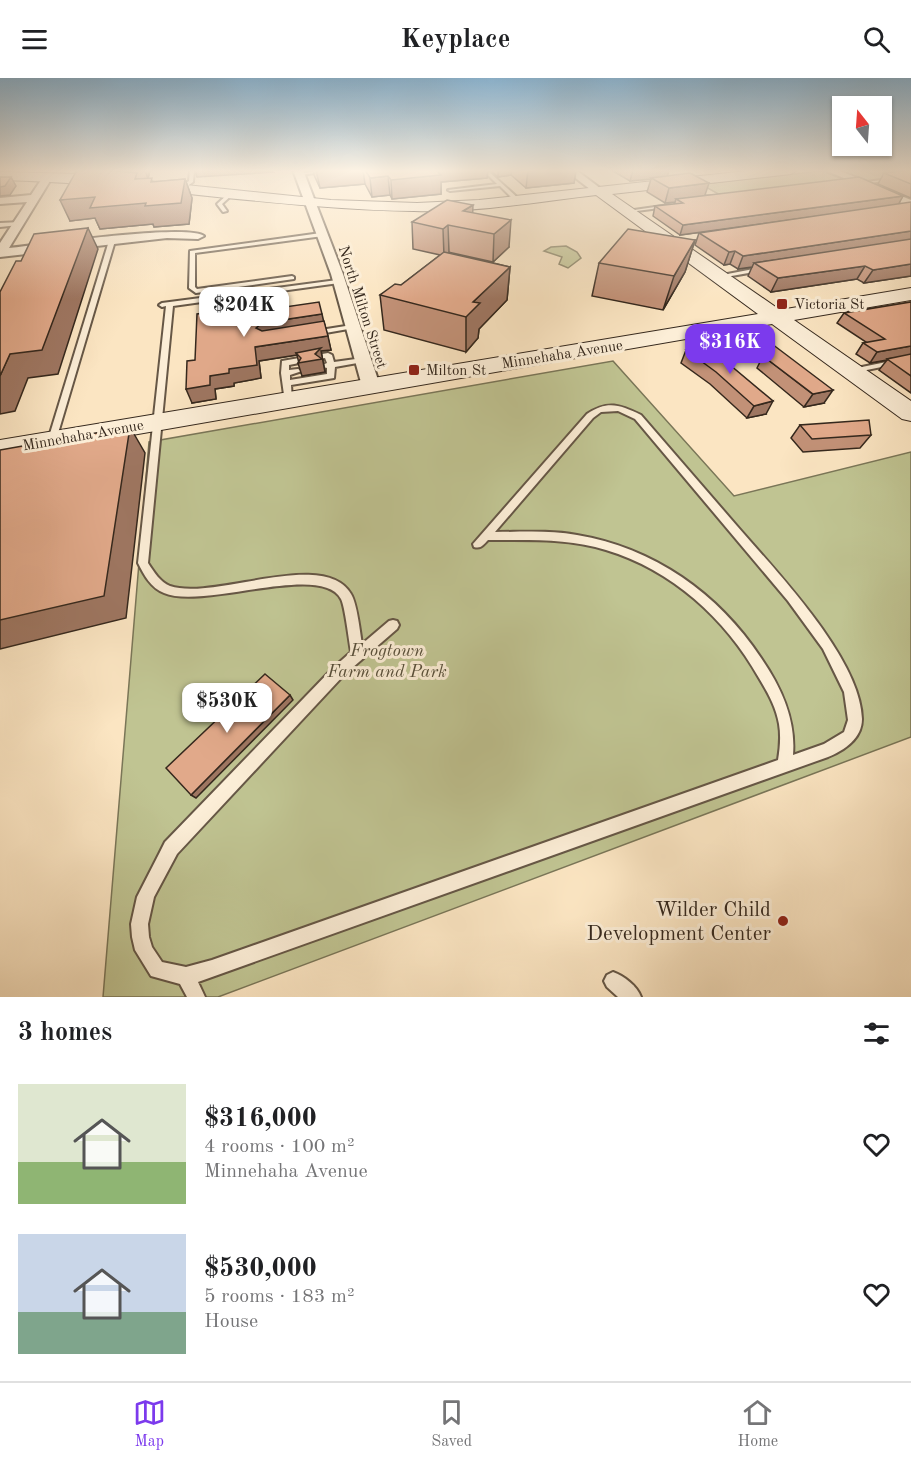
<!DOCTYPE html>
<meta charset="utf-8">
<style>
body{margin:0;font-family:"Old Standard TT",serif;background:#f2f2f2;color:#202124;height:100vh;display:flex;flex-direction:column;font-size:22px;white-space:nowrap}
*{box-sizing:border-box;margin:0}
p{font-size:20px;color:#757577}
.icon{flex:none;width:33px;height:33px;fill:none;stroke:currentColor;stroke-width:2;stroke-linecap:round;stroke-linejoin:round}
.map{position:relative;height:919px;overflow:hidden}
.side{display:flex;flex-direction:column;background:#fff;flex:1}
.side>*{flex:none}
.needle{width:39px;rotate:343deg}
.fabs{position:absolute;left:832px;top:18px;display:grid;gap:12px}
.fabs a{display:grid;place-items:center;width:60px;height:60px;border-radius:0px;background:#fff;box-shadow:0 2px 4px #0004;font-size:30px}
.price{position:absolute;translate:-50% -51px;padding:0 14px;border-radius:12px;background:#fff;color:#222;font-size:20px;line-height:39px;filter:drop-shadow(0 2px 3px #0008)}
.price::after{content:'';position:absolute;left:50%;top:36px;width:18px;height:14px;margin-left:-9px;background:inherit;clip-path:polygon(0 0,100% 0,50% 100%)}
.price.on{background:#7c3aed;color:#fff}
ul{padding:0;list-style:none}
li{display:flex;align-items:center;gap:18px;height:150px;padding:0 18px}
li span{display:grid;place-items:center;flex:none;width:168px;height:120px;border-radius:0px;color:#555}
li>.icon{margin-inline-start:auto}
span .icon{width:72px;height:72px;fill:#fffc;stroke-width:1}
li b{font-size:26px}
h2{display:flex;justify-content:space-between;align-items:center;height:72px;padding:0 18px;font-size:26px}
header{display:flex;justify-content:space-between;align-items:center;height:78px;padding:0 18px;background:#fff;font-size:27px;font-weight:600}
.menu{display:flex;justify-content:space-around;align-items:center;height:84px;border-top:2px solid #e0e0e0;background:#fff;font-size:16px;color:#757577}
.menu a{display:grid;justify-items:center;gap:3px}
.menu .on{color:#7c3aed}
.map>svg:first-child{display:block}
.green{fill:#c0c492;stroke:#7a7658;stroke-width:1.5}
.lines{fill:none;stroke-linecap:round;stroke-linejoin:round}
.lane-casing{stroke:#665746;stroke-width:4}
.street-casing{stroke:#665746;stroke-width:4}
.secondary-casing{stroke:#35281d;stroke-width:2}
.lane{fill:#fceed7;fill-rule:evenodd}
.street{fill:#fceed7;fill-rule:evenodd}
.secondary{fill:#fceed7;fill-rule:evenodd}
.wall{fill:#c29177;stroke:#35281d;stroke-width:1.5}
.shaded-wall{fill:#9e7661;stroke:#35281d;stroke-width:1.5}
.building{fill:#e1a98a;stroke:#35281d;stroke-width:1.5}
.poi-dot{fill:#8f2418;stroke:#fceed7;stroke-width:2}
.labels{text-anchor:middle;stroke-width:6;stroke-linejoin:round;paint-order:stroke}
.far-poi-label{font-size:15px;fill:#35281d;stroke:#fceed7;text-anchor:start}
.far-street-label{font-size:15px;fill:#35281d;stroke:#fceed7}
.park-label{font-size:18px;font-style:italic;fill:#584f3a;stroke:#fceed7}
.near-poi-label{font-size:21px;fill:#35281d;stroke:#fceed7;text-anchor:end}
</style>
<header><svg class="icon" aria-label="menu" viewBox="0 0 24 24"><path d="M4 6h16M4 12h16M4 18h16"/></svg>Keyplace<svg class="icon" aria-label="search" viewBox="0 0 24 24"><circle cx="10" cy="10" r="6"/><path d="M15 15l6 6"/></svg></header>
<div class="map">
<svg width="911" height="919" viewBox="0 0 911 919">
<rect width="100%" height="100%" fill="#fbe5c2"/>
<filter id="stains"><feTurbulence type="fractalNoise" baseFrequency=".00333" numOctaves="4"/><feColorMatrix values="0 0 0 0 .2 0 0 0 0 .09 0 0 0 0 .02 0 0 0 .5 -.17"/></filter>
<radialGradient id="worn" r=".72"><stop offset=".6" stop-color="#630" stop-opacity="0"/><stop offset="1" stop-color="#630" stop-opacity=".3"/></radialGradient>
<g class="green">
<polygon points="838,92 911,92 911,98 863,104"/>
<polygon points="822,93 856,106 729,122 706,109 694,107"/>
<polygon points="566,168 577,174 581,180 568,190 559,186 562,179 544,173 551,169"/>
<polygon points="613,283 734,418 911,374 911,659 218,919 103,919 149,364"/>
</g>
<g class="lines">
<defs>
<g id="lane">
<polygon points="190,92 194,92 193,104 182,112 178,112 178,110 189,103"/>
<polygon points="324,92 328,93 300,97 298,96"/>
<polygon points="483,92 487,92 519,121 519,123 515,123 500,108 450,113 448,112 497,106"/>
<polygon points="911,98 911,100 861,106 859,105"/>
<polygon points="229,115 233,116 222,126 227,133 223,134 217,126"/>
<polygon points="669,127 667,129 629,134 627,133"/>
<polygon points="21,144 19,147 0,149 0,145"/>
<polygon points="321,155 323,158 195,175 195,209 197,211 292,198 294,199 294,201 196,215 189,210 190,173"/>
<polygon points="112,161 115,163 56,362 55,364 49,364 48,362 109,163"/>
<polygon points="764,189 766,190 766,192 720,200 717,198"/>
<path d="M337 202 340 204 339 205 173 228 148 485C154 494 160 504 170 508 214 523 324 470 351 516 357 525 360 554 362 566L389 543 393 542 397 543 399 547 397 551 344 597 177 776 154 819 148 846 149 859 152 869 162 884 186 889 212 882 778 682C780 670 781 658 779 646 776 629 768 615 759 600 725 540 672 492 606 472 568 460 527 462 488 462 483 467 481 471 474 469L473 466 587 336C608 322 620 327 641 337 673 374 705 411 737 448 775 492 861 581 862 641 862 660 845 672 828 679L198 904 205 919H187L180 906 151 898 135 872 132 859 131 846 137 819 159 776 165 764 334 589 351 574C349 564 345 528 341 521 321 484 203 532 164 515 151 510 144 497 138 485L166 228 162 229 159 227 162 225ZM618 333 635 341 788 523 823 571 844 614 848 642 844 654 824 666 793 677C796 641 781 609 761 580 718 515 654 470 577 457 550 452 522 454 495 454L593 340 601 334Z"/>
<polygon points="352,247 354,248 354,250 314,257 310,255 314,253"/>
<path d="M328 275 332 277 334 284 363 280 367 282 363 284 335 289 334 300 291 307 292 322 288 324H285L281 295 282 283ZM325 280 327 285 320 288 327 290V296L290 302V297L302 293 298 291 289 292V287Z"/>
<polygon points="911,279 911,283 852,295 848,293 852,291"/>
<path d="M613 894C624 898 637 908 641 919H618L607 909 604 903 607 897Z"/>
</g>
<g id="street">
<polygon points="293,92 303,92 343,196 380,308 377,312 371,313 362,308 331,196"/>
<polygon points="565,92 576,92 604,113 595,115"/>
<polygon points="825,92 838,92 911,122 911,129"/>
<path d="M45 96 53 98 9 170C37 167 189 145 204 158L198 161 167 160 0 179V165L27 124 0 126V120L31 117Z"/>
</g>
<path id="secondary" d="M756 92H797L791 96 612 116 780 232 911 210V222L794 242 911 323V343L902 341 772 246 0 380V362L758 236 596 117C536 124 475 135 414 133 275 131 139 105 0 102V94L80 96 331 122 417 125 479 122Z"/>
</defs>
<use href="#lane" class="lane-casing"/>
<use href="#street" class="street-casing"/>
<use href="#secondary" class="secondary-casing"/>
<use href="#lane" class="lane"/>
<use href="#street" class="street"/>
<use href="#secondary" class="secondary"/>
</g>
<g class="wall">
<polygon points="77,92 150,92 148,100 153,104 185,101 192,120 189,146 154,149 153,146 100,151 95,140 70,143"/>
<polygon points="313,92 488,92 487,100 441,104 441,116 392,121 390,117 372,119 365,106 320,110 314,97"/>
<polygon points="490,92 576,92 574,105 526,110 511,97 498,99"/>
<polygon points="611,92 669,92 667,98 705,117 903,118 898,126 911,198 864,205 857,201 771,214 748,198 752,189 738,191 730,186 724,187 695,167 699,155 774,144 680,157 653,138 655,128 674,126 675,124 665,125 647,114 651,101 630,103"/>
<polygon points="911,92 911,120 878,106 884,95"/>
<polygon points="472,135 509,169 493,184 448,174 510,189 507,222 479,251 478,260 466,274 384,252 380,217 401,207 440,177 413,171 412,144"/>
<polygon points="695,162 685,194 663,232 592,218 599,185"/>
<polygon points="911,224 911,315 879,292 887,282 870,285 856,276 863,265 866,264 837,245 844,235"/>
<polygon points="251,234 324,244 331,272 321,273 325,294 302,298 297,277 259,283 261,300 234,305 234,308 215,311 216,321 192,325 195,282"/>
<polygon points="705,266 766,336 747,340 710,306 681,285 686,272"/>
<polygon points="763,278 824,325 804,329 757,290"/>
<polygon points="800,347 871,357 860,370 803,374 791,360"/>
</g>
<g class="shaded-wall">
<polygon points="145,92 150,92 148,101"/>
<polygon points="195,92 273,92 274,94 197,99"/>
<polygon points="316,92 363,92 365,106 320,110"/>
<polygon points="432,92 488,92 487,100 441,104 441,116 392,121 391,102"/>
<polygon points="498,92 512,92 511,97 498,99"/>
<polygon points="528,92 576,92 574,105 526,110"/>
<polygon points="633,92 669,92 667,99 651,100 651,101 630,103"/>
<polygon points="388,98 390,117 372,119 370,100"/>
<polygon points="11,99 16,108 10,117 0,118 0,109"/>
<polygon points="185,101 192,120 189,146 154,149 153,146 100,151 95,140 70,143 60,122"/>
<polygon points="709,105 704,120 676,121 675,124 665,125 669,110"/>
<polygon points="903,118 898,127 680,157 683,147"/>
<polygon points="473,127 472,152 463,133"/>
<polygon points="511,142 509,169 493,184 494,156"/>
<polygon points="448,147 449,174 444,178 443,151"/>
<polygon points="88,150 98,171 58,296 28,300 15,333 0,336 0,298 10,276"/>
<polygon points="911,153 911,163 754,185 752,189 738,191 743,178"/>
<polygon points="695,162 685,194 663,232 674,198"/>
<polygon points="735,173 730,186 724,187 729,174"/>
<polygon points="911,186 911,198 864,205 873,192"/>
<polygon points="865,188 857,201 771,214 778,200"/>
<polygon points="510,189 507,222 479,251 478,260 466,274 466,239 473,224"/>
<polygon points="322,236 325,249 260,263 256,250 262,245"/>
<polygon points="328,258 331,272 321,273 325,294 302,298 298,285 315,276 296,275 297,277 259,283 261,300 234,305 234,308 215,311 216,321 192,325 186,311 210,298 229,291 255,269"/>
<polygon points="911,268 911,278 887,281 887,282 870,285 877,274"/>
<polygon points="833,312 824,325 804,329 813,316"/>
<polygon points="773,323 766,336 747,340 754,328"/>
<polygon points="130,349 145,375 126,540 0,571 0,542"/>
<polygon points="290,617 293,622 196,720 191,717"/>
</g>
<g class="building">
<polygon points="77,92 104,92 137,95 135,101 152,100 151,104 185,101 181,125 145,128 146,125 90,130 95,119 60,122"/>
<polygon points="365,92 436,92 441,97 391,102 388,98 370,100"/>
<polygon points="911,92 911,106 884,95 910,92"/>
<polygon points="690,95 709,105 669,110 651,100"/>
<polygon points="0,99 11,99 5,108 0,109"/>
<polygon points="859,99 903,118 683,147 655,128 683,125 676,121"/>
<polygon points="447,122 473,127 463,133 511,142 494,156 448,147 443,151 412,144"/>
<polygon points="911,124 911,153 743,178 735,173 729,174 699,155"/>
<polygon points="88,150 42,272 10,276 0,298 0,214 16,183 21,183 34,156"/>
<polygon points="628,151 695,162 674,198 599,185"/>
<polygon points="911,161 911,186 873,192 865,188 778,200 754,185"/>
<polygon points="444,174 510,189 473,224 480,225 466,239 380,217 395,206 401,207"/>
<polygon points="319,224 322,236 262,245 256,250 262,253 324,243 328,258 255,269 257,287 229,291 229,295 210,298 210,307 186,311 187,283 195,282 197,236 250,229 250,234"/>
<polygon points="911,224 911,268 877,274 863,265 885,261 844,235"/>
<polygon points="705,266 773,323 754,328 716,294 686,272"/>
<polygon points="772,266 833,312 813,316 763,278"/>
<polygon points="321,270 315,276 322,281 298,285 301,280 296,275"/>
<polygon points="911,276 911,298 887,281"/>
<polygon points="869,342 871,357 812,361 800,347"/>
<polygon points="130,349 104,518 0,542 0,372"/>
<polygon points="265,596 290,617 191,717 166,690"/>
</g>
<linearGradient id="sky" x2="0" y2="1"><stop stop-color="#8cb8d7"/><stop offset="0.42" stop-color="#fdf3e4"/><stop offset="1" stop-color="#fdf3e4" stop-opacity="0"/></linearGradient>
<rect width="911" height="221" fill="url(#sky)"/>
<g class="poi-dot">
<rect x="776" y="220" width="12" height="12" rx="3"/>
<rect x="408" y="286" width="12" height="12" rx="3"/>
<circle cx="783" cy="843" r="6"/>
</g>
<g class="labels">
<g class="far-poi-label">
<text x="794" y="231">Victoria St</text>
<text x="426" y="297">Milton St</text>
</g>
<g class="far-street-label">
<text transform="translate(363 229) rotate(72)" y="5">North Milton Street</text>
<text transform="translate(562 276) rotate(-9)" y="5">Minnehaha Avenue</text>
<text transform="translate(83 357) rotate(-10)" y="5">Minnehaha Avenue</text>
</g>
<g class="park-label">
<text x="387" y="578">Frogtown<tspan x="387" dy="21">Farm and Park</tspan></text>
</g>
<g class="near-poi-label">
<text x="771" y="838">Wilder Child<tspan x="771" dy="24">Development Center</tspan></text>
</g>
</g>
<rect width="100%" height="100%" filter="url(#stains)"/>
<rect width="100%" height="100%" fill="url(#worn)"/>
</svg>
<div class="fabs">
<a><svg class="needle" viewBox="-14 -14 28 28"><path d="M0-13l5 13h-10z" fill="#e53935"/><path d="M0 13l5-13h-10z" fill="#757577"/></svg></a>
</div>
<b class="price" style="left:244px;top:260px">$204K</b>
<b class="price on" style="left:730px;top:297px">$316K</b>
<b class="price" style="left:227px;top:656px">$530K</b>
</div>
<section class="side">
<h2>3 homes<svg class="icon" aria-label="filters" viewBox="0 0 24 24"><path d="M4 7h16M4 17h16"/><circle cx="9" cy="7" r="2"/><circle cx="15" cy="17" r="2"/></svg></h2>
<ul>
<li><span style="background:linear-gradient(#dfe7d0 65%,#8fb573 0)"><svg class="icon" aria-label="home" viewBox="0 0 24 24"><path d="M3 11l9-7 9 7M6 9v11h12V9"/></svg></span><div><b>$316,000</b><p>4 rooms · 100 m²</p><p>Minnehaha Avenue</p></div><svg class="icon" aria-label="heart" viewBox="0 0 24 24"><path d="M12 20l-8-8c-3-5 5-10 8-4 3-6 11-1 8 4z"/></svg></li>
<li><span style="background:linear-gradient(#c9d6e8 65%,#7fa58c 0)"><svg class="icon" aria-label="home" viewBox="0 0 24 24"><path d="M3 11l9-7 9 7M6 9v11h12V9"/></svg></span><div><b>$530,000</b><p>5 rooms · 183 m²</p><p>House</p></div><svg class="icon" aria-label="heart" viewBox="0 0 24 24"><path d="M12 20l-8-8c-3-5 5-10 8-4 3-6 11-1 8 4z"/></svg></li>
</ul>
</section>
<nav class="menu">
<a class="on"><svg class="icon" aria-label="map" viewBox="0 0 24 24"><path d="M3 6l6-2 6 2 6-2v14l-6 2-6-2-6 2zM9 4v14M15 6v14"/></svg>Map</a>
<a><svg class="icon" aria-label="saved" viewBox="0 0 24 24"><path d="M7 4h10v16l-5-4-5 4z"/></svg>Saved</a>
<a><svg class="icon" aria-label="home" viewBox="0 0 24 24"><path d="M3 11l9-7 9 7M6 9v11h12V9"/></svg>Home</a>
</nav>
